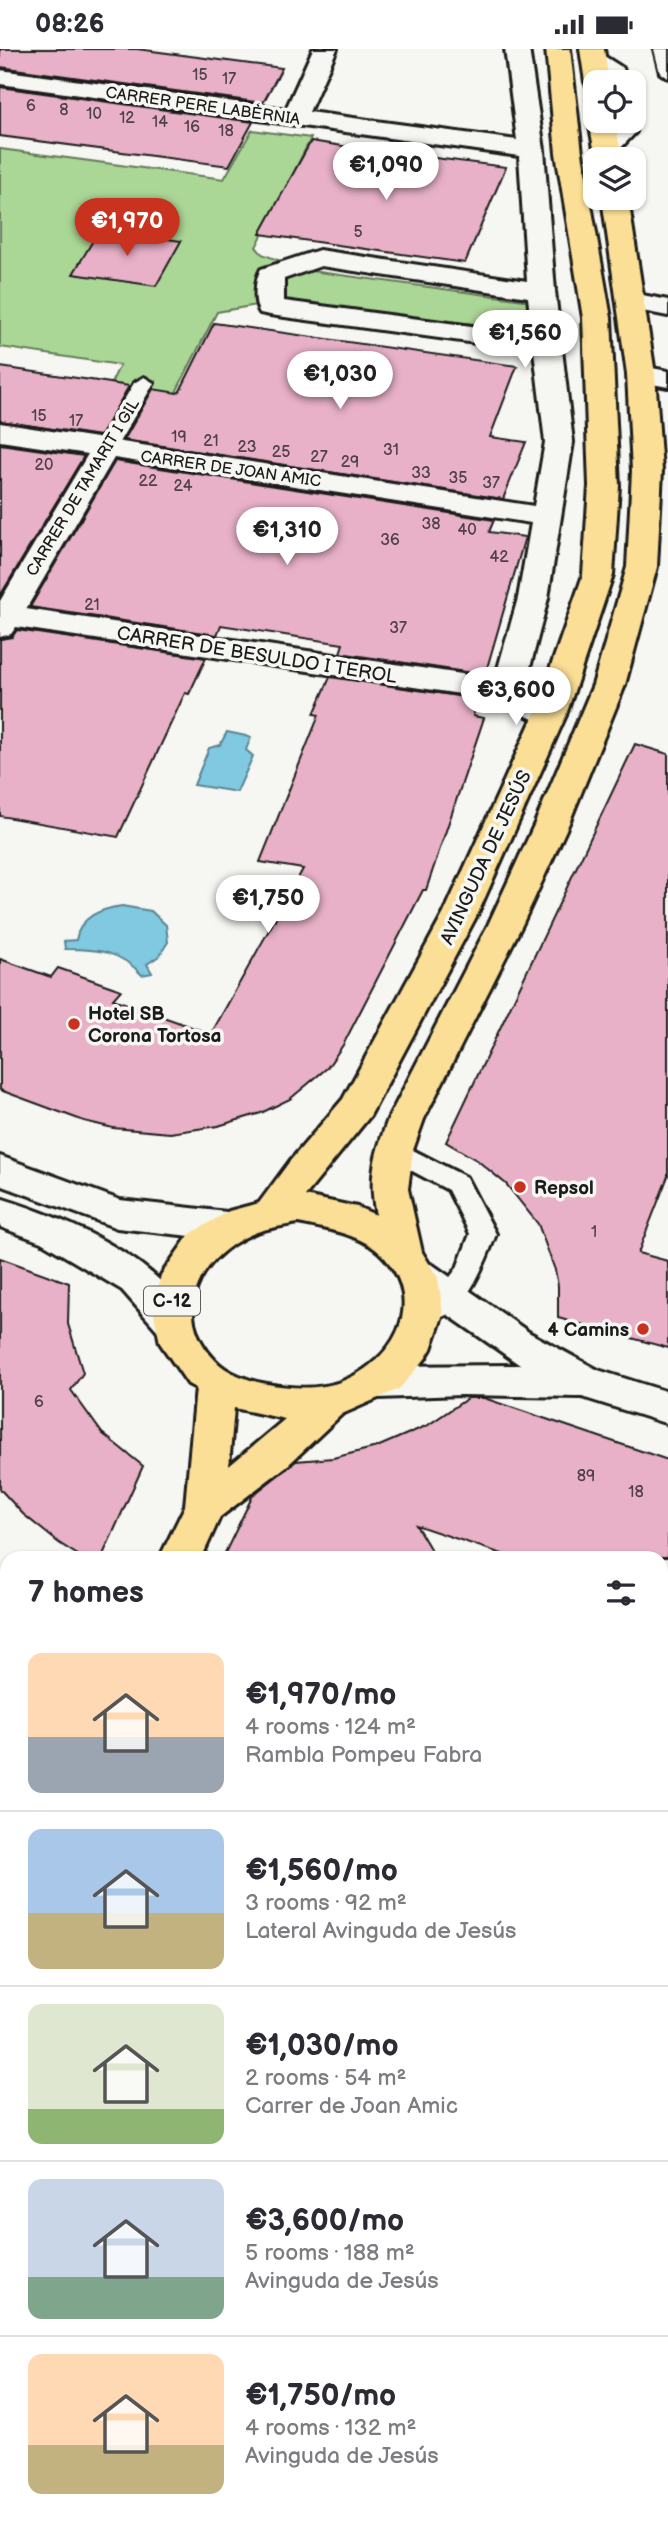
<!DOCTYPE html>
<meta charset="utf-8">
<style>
body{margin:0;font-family:"Balsamiq Sans",sans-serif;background:#f2f2f3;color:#2b2b33;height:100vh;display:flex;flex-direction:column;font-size:26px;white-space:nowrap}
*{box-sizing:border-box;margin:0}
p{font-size:23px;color:#7c7c81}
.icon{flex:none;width:38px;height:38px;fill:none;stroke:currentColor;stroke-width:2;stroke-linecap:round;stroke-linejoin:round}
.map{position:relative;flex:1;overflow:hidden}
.sheet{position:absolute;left:0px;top:1502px;width:668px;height:975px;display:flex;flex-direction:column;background:#fff;border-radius:21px 21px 0 0;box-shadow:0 2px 5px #0004}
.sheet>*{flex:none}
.fabs{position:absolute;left:583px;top:21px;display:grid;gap:14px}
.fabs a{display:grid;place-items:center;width:63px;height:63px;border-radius:14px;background:#fff;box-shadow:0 2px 5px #0004;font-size:35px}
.price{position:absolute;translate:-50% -60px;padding:0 16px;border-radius:24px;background:#fff;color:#222;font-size:23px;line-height:46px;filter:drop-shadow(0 2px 4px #0008)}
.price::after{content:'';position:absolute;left:50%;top:42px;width:21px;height:16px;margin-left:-10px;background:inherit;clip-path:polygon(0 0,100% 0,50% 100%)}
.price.active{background:#c8321e;color:#fff}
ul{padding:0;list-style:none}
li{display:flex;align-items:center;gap:21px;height:175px;padding:0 28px}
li+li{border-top:2px solid #e1e1e2}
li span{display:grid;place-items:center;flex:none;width:196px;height:140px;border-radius:14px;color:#555}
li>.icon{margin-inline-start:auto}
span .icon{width:84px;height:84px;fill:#fffc;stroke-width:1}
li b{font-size:30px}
h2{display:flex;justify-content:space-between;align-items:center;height:84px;padding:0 28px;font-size:30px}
.status{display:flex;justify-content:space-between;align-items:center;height:49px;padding:0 35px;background:#fff;direction:ltr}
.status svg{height:19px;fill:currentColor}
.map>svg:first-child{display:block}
.green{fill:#abd796;stroke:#647a59;stroke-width:2}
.water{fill:#80c9e0;stroke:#588492;stroke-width:2}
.building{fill:#e8b1c8;stroke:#1c1c1c;stroke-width:2}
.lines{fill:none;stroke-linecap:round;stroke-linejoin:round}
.lane-casing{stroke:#1c1c1c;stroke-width:6}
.street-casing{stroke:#1c1c1c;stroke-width:6}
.secondary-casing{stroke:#1c1c1c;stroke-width:6}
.primary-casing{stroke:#1c1c1c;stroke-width:6}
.lane{fill:#f6f6f2;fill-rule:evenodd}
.street{fill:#f6f6f2;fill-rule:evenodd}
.secondary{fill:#f6f6f2;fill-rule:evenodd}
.primary{fill:#fbdf96;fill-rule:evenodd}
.poi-dot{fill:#c8321e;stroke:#f6f6f2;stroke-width:2.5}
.labels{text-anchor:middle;stroke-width:7;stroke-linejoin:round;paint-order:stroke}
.number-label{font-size:16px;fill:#4f4147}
.far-street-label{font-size:16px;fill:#1c1c1c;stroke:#f6f6f2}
.shield{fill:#f6f6f2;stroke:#5d5d5c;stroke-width:2}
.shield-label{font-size:18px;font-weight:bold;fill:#1c1c1c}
.street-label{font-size:19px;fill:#1c1c1c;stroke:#f6f6f2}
.poi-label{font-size:19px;font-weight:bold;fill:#1c1c1c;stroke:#f6f6f2;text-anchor:start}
</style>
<div class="status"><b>08:26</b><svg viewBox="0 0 49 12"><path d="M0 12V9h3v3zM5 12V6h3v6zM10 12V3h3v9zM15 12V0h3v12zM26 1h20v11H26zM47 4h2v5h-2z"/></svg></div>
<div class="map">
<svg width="668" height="2475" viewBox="0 0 668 2475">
<rect width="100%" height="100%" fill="#f6f6f2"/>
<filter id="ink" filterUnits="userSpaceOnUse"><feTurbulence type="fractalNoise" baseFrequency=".0143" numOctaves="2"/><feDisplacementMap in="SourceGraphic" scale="14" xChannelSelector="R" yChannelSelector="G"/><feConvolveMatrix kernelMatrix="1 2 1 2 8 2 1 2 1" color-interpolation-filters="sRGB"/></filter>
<g filter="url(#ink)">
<polygon class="green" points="252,81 311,89 256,198 262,205 304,221 531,252 534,286 279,252 217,263 153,388 89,379 120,316 0,298 0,100 224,130"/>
<g class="water">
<polygon points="227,683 251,688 246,701 253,707 237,743 194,736 209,699 220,696"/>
<path d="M122 857 151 862 166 876 168 893 159 907 147 915 152 924 142 926C119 901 96 900 65 900L64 892 76 891C80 867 101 860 122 857Z"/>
</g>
<g class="building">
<polygon points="0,0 137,0 282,19 263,54 0,18"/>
<polygon points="0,38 253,73 229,117 0,87"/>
<polygon points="311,92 349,98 506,118 465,214 260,185"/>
<polygon points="100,180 181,192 156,237 73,225"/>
<polygon points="214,274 517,317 490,388 526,393 503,450 124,391 153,340 177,344 180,342"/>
<polygon points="0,318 91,331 129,337 100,387 0,372"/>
<polygon points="0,395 84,407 0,547"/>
<polygon points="115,412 494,471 489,483 525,488 485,626 340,604 343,595 221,576 217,586 30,558"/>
<polygon points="17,581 206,609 189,645 185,644 118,788 0,767 0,590 12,588"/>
<polygon points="330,628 478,650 473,667 484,669 426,841 423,841 343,996 327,1019 290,1050 261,1064 218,1077 170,1084 113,1079 84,1072 0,1041 0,910 51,928 58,919 121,941 113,950 211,985 303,820 260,813 319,666 314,665"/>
<polygon points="635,695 668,705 668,1127 638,1204 668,1212 668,1299 558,1269 558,1237 555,1221 538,1175 506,1135 478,1112 446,1093"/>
<polygon points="0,1209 69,1234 68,1275 83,1324 71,1341 102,1384 143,1417 102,1508 81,1508 59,1494 23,1465 0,1440"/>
<polygon points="468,1349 484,1349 668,1411 668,1508 511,1508 416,1476 435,1508 223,1508 253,1446 296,1412 333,1409 377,1398 428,1376"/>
</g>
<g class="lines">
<defs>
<g id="lane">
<polygon points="593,0 623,19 627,33 611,33 609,25 585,5"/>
<polygon points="654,0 668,0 668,29 660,24"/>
<polygon points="617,72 633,72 636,83 613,107 601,107 598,103 618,82"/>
<polygon points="144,328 154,334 115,400 112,404 98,404 95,400 134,334"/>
<path d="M395 1092 466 1128 496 1185C487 1209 461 1278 429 1268L425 1261 457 1219 470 1185 448 1141 386 1108 382 1101 386 1094Z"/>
</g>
<g id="street">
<path d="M313 0H337L309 63 517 91 505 0H529L544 101 555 242 573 393 548 549 525 638 561 659 566 666 561 673C539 679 519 662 500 651L16 578 11 585 0 588V552L88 405 0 392V374L534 457 545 393 534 302 270 266 260 264C253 254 255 230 261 220L319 201 527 232 519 107 0 35V21L286 60ZM321 217 528 248 532 285 284 252V230ZM114 409 531 474 518 549 495 630 26 560Z"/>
<polygon points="632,244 668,251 668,267 622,258 618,252 622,246"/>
<polygon points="641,317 668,322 668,338 631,331 627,325 631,319"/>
<polygon points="662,1733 668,1735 668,1775 662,1772"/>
<polygon points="668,2448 668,2475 642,2475 644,2469 662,2469 662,2450"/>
</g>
<g id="secondary">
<polygon points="0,1107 120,1151 227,1163 240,1167 246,1177 240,1187 227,1191 117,1179 0,1136"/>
<path d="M0 1149C65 1169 158 1208 191 1271L186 1282 172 1286 158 1282 122 1241 41 1193 0 1178Z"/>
<polygon points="419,1211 433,1216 530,1284 598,1321 668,1343 668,1375 582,1348 462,1346 378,1349 364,1344 358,1333 364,1322 378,1317 520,1316 405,1236 400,1226 405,1216"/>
<polygon points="0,1966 7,1969 7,2013 0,2010"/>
<polygon points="662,2186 668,2188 668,2236 662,2234"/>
</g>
<g id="primary">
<path d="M546 0H570L582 104 611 269 619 437 613 526 566 666 478 864 370 1067 305 1147 357 1158 376 1166C368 1129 375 1105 388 1070L488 876 535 774 593 636 627 518 632 422 627 325 602 149H628L655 325 662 422 657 518 625 636 569 774 522 876 424 1070 413 1101 408 1140 422 1203 438 1229 443 1265 431 1300 425 1310 399 1340 342 1365 288 1416 220 1468 202 1508H160L185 1457 196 1339 188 1335 160 1294 153 1260 161 1226 190 1185 229 1162 259 1154 290 1112 343 1050 444 864 534 666 583 526 589 437 583 269 556 104ZM298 1174C327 1180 364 1185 385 1209 427 1257 392 1314 340 1333 318 1341 289 1339 267 1335 249 1332 227 1324 215 1311 170 1264 199 1208 252 1185 265 1179 283 1177 298 1174ZM234 1359 285 1370 229 1417Z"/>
<polygon points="580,0 604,0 609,33 595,33 595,40 588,38 585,33"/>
<polygon points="595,66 595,72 615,72 622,110 596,110 589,72"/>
<polygon points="7,1843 7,1896 0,1899 0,1846"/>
</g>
</defs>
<use href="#lane" class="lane-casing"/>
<use href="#street" class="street-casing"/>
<use href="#secondary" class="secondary-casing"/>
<use href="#primary" class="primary-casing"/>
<use href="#lane" class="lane"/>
<use href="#street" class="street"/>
<use href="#secondary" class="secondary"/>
<use href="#primary" class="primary"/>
</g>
</g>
<g class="poi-dot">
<circle cx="74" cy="975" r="7"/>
<circle cx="520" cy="1138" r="7"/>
<circle cx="643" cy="1280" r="7"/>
</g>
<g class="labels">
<g class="number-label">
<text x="200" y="31">15</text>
<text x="229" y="35">17</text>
<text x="31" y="62">6</text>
<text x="64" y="66">8</text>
<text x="94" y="70">10</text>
<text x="127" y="74">12</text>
<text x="160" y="78">14</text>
<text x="192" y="83">16</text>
<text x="226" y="87">18</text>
<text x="358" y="188">5</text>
<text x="39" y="372">15</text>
<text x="76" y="377">17</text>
<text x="179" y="393">19</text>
<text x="211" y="397">21</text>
<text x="247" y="403">23</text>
<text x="391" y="406">31</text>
<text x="281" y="408">25</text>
<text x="319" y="413">27</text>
<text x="350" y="418">29</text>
<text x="44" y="421">20</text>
<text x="421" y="429">33</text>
<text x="458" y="434">35</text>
<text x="148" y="437">22</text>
<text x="491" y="439">37</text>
<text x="183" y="442">24</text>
<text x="431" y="480">38</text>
<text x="467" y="486">40</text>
<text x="390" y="496">36</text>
<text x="499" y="513">42</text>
<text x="92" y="561">21</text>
<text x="398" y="584">37</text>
<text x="594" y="1188">1</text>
<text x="39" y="1358">6</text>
<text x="586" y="1432">89</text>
<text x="636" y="1448">18</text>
</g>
<g class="far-street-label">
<text transform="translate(203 56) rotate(8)" y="6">CARRER PERE LABÈRNIA</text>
<text transform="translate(231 419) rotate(8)" y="6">CARRER DE JOAN AMIC</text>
<text transform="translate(82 438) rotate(-59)" y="6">CARRER DE TAMARIT I GIL</text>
</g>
<rect class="shield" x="144" y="1237.5" width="56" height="29" rx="5"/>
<g class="shield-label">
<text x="172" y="1258">C-12</text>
</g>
<g class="street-label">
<text transform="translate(257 605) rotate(9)" y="7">CARRER DE BESULDO I TEROL</text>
<text transform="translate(485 808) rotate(-65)" y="7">AVINGUDA DE JESÚS</text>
</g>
<g class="poi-label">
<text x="88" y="971">Hotel SB<tspan x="88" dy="22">Corona Tortosa</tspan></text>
<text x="534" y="1145">Repsol</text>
<text x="629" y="1287" text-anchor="end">4 Camins</text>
</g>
</g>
</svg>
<div class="fabs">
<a><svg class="icon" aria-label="locate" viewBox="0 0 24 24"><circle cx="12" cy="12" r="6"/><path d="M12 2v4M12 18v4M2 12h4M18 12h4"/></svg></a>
<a><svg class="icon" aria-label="layers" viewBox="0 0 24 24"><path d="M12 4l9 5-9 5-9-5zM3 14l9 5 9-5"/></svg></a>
</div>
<b class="price" style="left:386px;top:153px">€1,090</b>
<b class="price active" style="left:127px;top:209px">€1,970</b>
<b class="price" style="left:525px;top:321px">€1,560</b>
<b class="price" style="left:340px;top:362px">€1,030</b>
<b class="price" style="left:287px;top:518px">€1,310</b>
<b class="price" style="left:516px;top:678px">€3,600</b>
<b class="price" style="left:268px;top:886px">€1,750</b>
<section class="sheet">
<h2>7 homes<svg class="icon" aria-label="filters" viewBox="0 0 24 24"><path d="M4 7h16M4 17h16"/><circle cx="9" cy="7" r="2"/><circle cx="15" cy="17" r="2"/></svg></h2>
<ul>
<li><span style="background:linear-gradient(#ffd9b3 60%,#9aa5b1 0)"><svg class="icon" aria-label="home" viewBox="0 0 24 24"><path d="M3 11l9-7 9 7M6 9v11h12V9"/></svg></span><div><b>€1,970/mo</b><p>4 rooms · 124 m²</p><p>Rambla Pompeu Fabra</p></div></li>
<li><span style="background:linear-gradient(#a9c7e8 60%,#c2b280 0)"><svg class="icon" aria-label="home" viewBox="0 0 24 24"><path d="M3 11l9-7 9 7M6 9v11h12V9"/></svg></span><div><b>€1,560/mo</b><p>3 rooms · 92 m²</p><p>Lateral Avinguda de Jesús</p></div></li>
<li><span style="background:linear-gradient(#dfe7d0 75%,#8fb573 0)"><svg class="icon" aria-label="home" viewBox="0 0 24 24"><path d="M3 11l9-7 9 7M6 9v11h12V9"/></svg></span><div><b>€1,030/mo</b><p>2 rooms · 54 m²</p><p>Carrer de Joan Amic</p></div></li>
<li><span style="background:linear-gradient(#c9d6e8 70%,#7fa58c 0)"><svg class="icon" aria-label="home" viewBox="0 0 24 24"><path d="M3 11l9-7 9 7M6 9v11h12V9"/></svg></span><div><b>€3,600/mo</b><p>5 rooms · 188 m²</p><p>Avinguda de Jesús</p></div></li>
<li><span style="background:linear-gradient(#ffd9b3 65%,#c2b280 0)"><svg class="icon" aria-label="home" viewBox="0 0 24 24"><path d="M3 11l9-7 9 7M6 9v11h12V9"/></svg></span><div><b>€1,750/mo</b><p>4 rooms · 132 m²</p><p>Avinguda de Jesús</p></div></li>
</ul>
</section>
</div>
